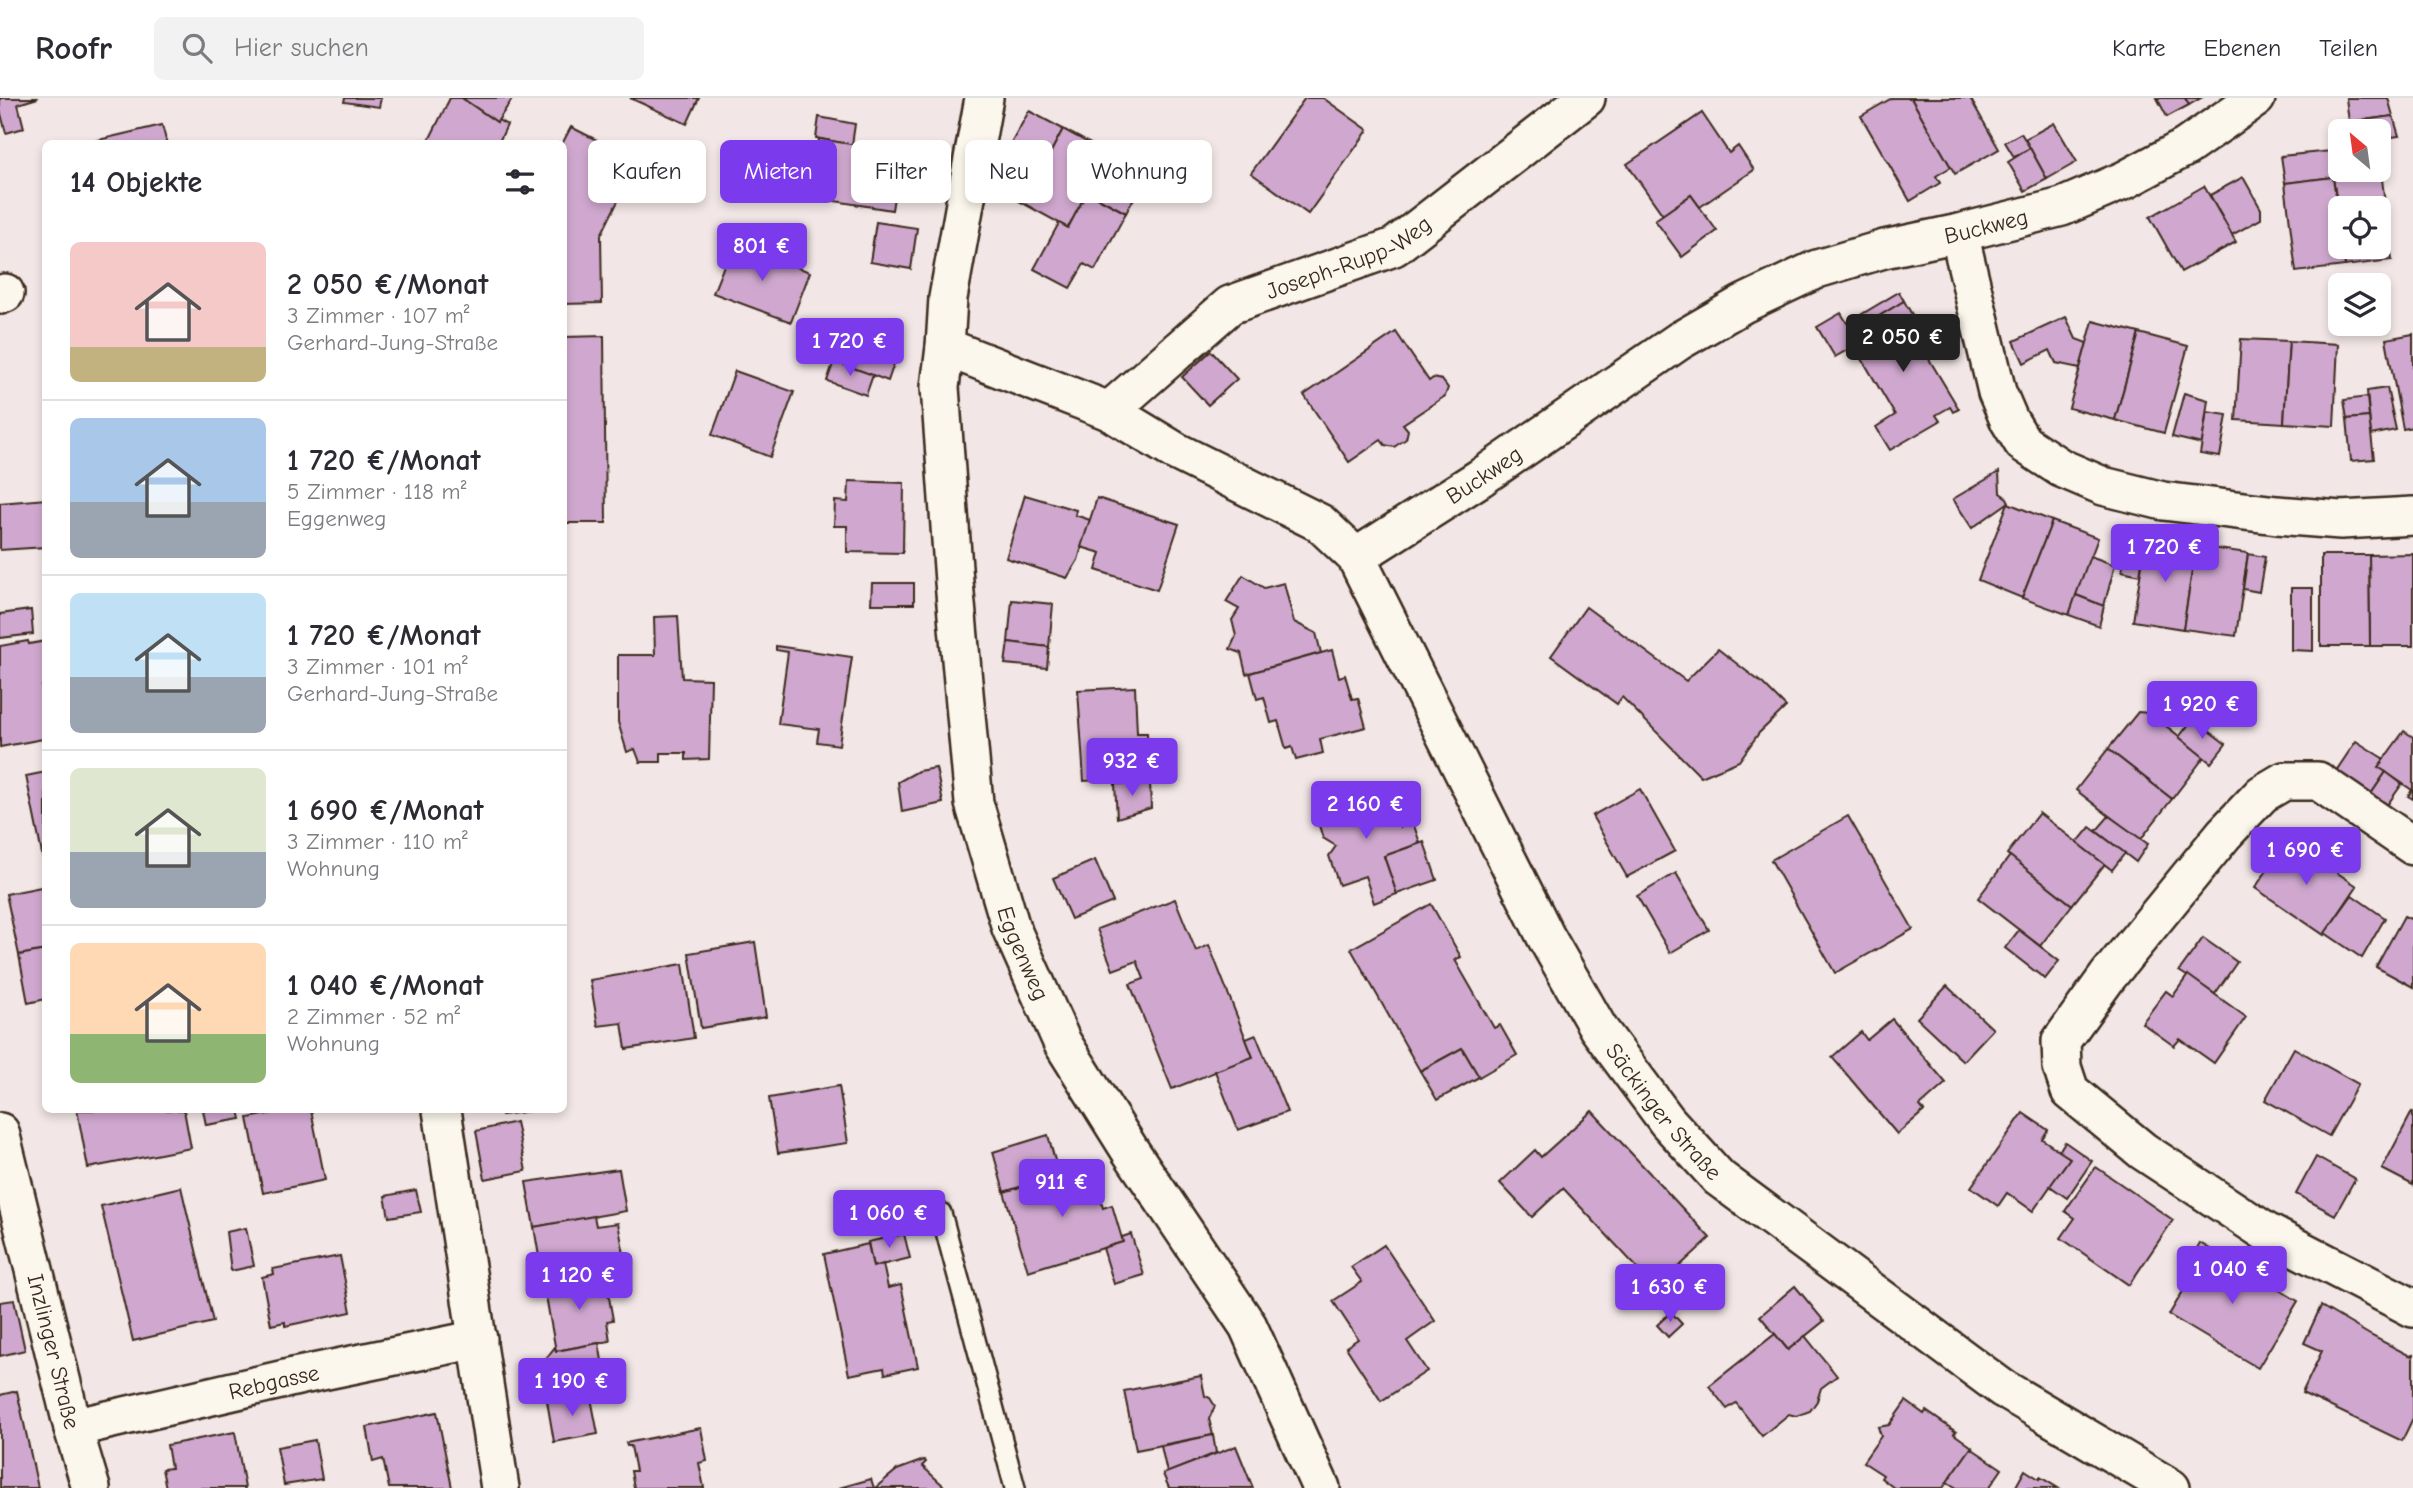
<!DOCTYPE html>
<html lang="de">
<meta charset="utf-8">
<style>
body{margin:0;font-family:"Comic Neue",sans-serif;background:#f2f2f3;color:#2b2b33;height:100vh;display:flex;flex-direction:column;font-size:26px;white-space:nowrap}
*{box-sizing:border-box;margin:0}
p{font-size:23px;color:#7c7c81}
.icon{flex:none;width:38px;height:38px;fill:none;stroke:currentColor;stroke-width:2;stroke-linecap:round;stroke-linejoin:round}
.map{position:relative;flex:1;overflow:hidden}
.sheet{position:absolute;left:42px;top:42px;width:525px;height:973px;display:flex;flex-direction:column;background:#fff;border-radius:10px;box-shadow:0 4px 10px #0003}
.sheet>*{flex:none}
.guide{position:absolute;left:588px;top:42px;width:665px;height:63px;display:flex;gap:14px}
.needle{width:46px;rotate:331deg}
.tools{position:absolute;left:2328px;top:21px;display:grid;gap:14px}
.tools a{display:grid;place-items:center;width:63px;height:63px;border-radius:10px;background:#fff;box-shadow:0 4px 10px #0003;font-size:35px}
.price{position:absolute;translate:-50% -60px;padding:0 16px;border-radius:7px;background:#7c3aed;color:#fff;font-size:23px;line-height:46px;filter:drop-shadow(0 2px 4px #0008)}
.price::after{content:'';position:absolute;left:50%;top:42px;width:21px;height:16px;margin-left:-10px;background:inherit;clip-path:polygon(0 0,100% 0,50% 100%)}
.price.current{background:#222;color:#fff}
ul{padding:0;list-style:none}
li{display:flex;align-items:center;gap:21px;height:175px;padding:0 28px}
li+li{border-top:2px solid #e1e1e2}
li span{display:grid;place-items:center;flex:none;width:196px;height:140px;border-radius:10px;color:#555}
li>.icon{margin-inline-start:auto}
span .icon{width:84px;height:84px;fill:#fffc;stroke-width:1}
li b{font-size:30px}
h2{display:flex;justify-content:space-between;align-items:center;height:84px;padding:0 28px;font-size:30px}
.tag{padding:0 24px;border-radius:10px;background:#fff;box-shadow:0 4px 10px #0003;font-size:24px;line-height:63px}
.tag.current{background:#7c3aed;color:#fff}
header{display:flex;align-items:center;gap:42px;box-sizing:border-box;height:98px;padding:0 35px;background:#fff;border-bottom:2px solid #e1e1e2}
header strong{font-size:33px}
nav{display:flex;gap:38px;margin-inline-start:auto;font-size:24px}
.search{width:490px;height:63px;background:#f2f2f3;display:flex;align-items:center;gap:18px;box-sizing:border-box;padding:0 24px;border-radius:10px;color:#7c7c81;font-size:26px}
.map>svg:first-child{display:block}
.building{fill:#d0a8cf;stroke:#3b2a1e;stroke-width:2}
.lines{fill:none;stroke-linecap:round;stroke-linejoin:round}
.service-casing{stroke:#3b2a1e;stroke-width:24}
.minor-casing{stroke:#3b2a1e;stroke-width:42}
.service{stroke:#fbf7ec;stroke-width:19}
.minor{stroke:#fbf7ec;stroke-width:37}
.labels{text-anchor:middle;stroke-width:6;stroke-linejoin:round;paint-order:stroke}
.street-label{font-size:23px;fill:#3b2a1e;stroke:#fbf7ec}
</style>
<header>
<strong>Roofr</strong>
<div class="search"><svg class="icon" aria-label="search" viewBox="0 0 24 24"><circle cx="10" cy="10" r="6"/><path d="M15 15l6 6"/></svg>Hier suchen</div>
<nav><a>Karte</a><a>Ebenen</a><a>Teilen</a></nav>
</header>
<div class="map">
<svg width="2413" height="1390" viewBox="0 0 2413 1390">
<rect width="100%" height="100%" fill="#f2e7e6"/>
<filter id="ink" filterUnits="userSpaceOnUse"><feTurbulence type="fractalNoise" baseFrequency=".0143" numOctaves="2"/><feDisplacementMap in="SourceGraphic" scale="14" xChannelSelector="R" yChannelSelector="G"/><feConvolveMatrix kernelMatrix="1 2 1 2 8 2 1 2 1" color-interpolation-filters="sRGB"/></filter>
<g filter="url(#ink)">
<g class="building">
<polygon points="0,0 38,0 18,6 24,30 6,35 0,12"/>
<polygon points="345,0 381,0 379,9 344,4"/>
<polygon points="450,0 462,0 497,24 498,22 507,27 498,46 427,46"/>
<polygon points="462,0 513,0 497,24"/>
<polygon points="630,0 699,0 687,26"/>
<polygon points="1305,0 1323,0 1368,32 1308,116 1251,75"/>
<polygon points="1892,0 1911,0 1951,69 1936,78 1940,85 1910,103 1861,18"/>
<polygon points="1911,0 1970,0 1999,51 1955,76"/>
<polygon points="2157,0 2185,0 2189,7 2167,19"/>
<polygon points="2185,0 2201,0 2189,7"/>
<polygon points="2346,0 2388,0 2393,18 2349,24"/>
<polygon points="1029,13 1063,31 1035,84 1020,76 1018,79 998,69"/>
<polygon points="1702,15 1729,55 1738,48 1754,72 1700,109 1691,97 1663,117 1627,66"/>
<polygon points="2393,18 2399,38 2378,41 2378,33 2350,33 2349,24"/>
<polygon points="819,19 855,26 852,47 816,40"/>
<polygon points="2054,25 2077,64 2047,81 2025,41"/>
<polygon points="162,27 167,46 94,46 94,43"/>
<polygon points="571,29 638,63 601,137 602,205 564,206 562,46"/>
<polygon points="1063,31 1147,77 1126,115 1087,94 1068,130 1010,98 1019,80 1033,88"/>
<polygon points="2021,35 2030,50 2014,59 2005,44"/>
<polygon points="819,41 901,54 892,112 809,99"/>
<polygon points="2030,50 2047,81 2025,93 2008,64"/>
<polygon points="2331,53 2333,79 2285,85 2281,58"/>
<polygon points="2381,73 2392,162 2345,168 2342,149 2378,149 2378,110 2340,110 2340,129 2333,79"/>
<polygon points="2243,79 2261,111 2261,121 2232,137 2210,97"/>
<polygon points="2333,79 2340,129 2340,149 2342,149 2345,168 2296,174 2285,85"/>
<polygon points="2204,88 2236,144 2181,174 2150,119"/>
<polygon points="1087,94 1126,115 1095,172 1084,166 1070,190 1034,171 1059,125 1068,130"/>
<polygon points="1691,97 1717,133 1682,159 1655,122"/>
<polygon points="876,124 917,130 911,171 870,164"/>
<polygon points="733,145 810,174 791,224 713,195"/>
<polygon points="1899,194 1904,203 1848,237 1854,248 1835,259 1817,229 1841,215 1847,225"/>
<polygon points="1904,203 1933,252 1926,256 1959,311 1953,314 1950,309 1936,317 1940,323 1890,352 1876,329 1895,317 1848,237"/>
<polygon points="2066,219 2076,241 2087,245 2080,270 2056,265 2050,252 2024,265 2014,243"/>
<polygon points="2093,223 2139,235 2115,322 2069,310"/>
<polygon points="863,228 902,242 888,283 848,268"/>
<polygon points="1396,234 1429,283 1433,280 1442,282 1448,290 1445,298 1403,326 1408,332 1406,341 1394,349 1385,347 1381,342 1349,364 1304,297"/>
<polygon points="2139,235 2188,248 2164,335 2115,322"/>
<polygon points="2413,236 2413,329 2403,331 2386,241"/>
<polygon points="604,238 606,425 564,425 564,239"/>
<polygon points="2241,241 2289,243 2284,325 2236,322"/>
<polygon points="2289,243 2338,246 2334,328 2284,325"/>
<polygon points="1211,253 1237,281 1208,307 1182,279"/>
<polygon points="834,263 873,277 866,297 827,283"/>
<polygon points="735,273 794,294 770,359 712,337"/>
<polygon points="2387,290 2396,332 2371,337 2367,293"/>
<polygon points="2184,295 2208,302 2202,346 2172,339"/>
<polygon points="2367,299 2369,319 2347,321 2344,302"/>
<polygon points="2207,314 2227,317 2220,359 2200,356"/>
<polygon points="2369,319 2374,361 2351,363 2347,321"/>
<polygon points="1999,374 2000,395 2007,400 2009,404 1972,430 1953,401"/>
<polygon points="849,383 904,385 903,455 847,454 847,428 834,428 835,403 848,404"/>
<polygon points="1025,397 1076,412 1075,417 1090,422 1078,462 1067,480 1006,460"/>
<polygon points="1097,400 1179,426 1157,492 1096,472 1101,455 1081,449"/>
<polygon points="46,401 46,449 0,452 0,405"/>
<polygon points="2008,405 2052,423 2022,500 1978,482"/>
<polygon points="2052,423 2098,440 2069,517 2022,500"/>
<polygon points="2128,440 2146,442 2140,477 2122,473"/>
<polygon points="2146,441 2196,448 2183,531 2133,523"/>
<polygon points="2196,448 2248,455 2236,538 2183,531"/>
<polygon points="2248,456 2265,459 2259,494 2243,491"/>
<polygon points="2413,456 2413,548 2370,548 2369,457"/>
<polygon points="2321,457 2369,457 2370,548 2321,548"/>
<polygon points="2090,458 2115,467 2104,508 2076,497"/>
<polygon points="1243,477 1264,490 1284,485 1294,524 1316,535 1321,555 1246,576 1241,555 1230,551 1236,538 1232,522 1239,511 1226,504"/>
<polygon points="872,485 914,485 914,506 871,506"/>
<polygon points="2291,490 2313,490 2313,553 2291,552"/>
<polygon points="2076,497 2104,508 2099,528 2069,517"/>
<polygon points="1012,502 1053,506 1049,549 1008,544"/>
<polygon points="1586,509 1686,583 1718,551 1763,586 1786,609 1759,635 1739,663 1701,679 1622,599 1617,606 1551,558"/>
<polygon points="31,512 33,536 0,540 0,516"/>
<polygon points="678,518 682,580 711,581 709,661 686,662 686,655 661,655 661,664 640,664 635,651 627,654 618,624 618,557 655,557 654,519"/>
<polygon points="28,543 29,546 46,543 46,588 42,588 46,605 46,645 43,646 43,641 0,649 0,548"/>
<polygon points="1008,544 1049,549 1047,570 1005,566"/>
<polygon points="776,548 852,559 839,647 817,644 819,631 778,626 788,554 776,552"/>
<polygon points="1332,552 1339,579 1345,577 1352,601 1358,600 1366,629 1320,641 1323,655 1296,662 1292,649 1286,651 1278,623 1271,625 1264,599 1257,601 1250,575"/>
<polygon points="1135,589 1137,635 1147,635 1150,684 1115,686 1115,681 1084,683 1078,592"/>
<polygon points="2138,614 2149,615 2205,658 2172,701 2108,651"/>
<polygon points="2193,621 2226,646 2211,665 2179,639"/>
<polygon points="2404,633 2413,639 2413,701 2408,698 2412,692 2378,669"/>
<polygon points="2356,643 2384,661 2378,669 2386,674 2369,699 2334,676"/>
<polygon points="2108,651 2172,701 2140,742 2076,692"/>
<polygon points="936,670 943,705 902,714 898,684 918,673"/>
<polygon points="46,674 46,765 44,766 26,678"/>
<polygon points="2386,674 2402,686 2385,710 2369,699"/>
<polygon points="1150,684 1151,710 1117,720 1115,686"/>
<polygon points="1386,690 1400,729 1413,725 1420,745 1384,758 1397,796 1374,805 1365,778 1339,787 1329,758 1336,748 1323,740 1315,715"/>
<polygon points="1640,691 1675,753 1627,779 1592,718"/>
<polygon points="2039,715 2105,766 2072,807 2007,756"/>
<polygon points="1848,718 1913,831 1835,875 1771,762"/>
<polygon points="2109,718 2148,746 2136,764 2096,733"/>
<polygon points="2090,729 2125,755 2112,772 2077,745"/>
<polygon points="2288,742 2357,788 2324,837 2255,790"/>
<polygon points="1424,744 1437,782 1397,796 1384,758"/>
<polygon points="2010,758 2072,807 2040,848 1978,800"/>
<polygon points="1095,762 1113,804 1071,821 1053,780"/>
<polygon points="1676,775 1709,832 1670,855 1637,798"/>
<polygon points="46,788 46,852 19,857 6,796"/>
<polygon points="2352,797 2385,820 2362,860 2325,835"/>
<polygon points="1175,801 1196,853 1209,847 1253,959 1172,991 1130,886 1144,881 1137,863 1113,872 1097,831"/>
<polygon points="1431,806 1461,859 1455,862 1494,930 1500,927 1517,957 1479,979 1462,950 1420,973 1351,851"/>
<polygon points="2404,818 2413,822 2413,889 2376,869"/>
<polygon points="2019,832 2059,863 2045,881 2005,850"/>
<polygon points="2203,840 2237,864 2215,896 2179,873"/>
<polygon points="755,844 766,919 701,930 689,855"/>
<polygon points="46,852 46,901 28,905 19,857"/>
<polygon points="683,866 694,940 626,951 622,925 598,928 590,882"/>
<polygon points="2188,877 2246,919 2214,965 2180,941 2174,948 2142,925 2166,893 2173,898"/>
<polygon points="1947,888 1993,931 1963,963 1917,920"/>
<polygon points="1892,921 1946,985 1920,1008 1924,1013 1897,1036 1832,959 1861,934 1867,942"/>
<polygon points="1256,937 1287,1014 1238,1032 1215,973 1253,959 1246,941"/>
<polygon points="1462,950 1479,979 1437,1002 1420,973"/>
<polygon points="2294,950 2358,986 2329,1038 2265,1002"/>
<polygon points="839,988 848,1045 778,1055 769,1000"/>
<polygon points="77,1012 184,1012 191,1050 88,1070"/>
<polygon points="203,1012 239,1012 241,1021 206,1027"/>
<polygon points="289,1012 311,1012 325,1082 263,1095 248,1020"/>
<polygon points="501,1012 538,1012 502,1017"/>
<polygon points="1592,1013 1710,1140 1656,1190 1563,1090 1532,1119 1500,1085 1535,1052 1541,1059"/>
<polygon points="2412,1014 2413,1015 2413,1087 2382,1071"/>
<polygon points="2023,1015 2048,1032 2042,1041 2070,1060 2033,1113 2007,1095 1998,1108 1971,1089"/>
<polygon points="516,1024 526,1073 485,1081 476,1033"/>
<polygon points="1048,1037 1059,1077 1004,1094 993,1054"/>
<polygon points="2065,1044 2092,1063 2067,1100 2050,1088 2070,1060 2059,1053"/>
<polygon points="2316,1059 2355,1081 2335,1117 2296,1096"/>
<polygon points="1090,1068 1103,1110 1112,1107 1123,1144 1028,1173 1004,1094"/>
<polygon points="2096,1069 2173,1122 2129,1187 2061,1140 2075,1120 2065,1113"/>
<polygon points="619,1071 626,1113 534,1129 526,1084"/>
<polygon points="181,1089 213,1224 133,1243 101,1108"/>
<polygon points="416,1092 421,1114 389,1119 385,1098"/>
<polygon points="594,1118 596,1128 618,1125 624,1156 602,1160 605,1177 544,1188 534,1129"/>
<polygon points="246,1130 254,1168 231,1173 226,1134"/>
<polygon points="904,1136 910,1160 873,1169 868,1144"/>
<polygon points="1131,1136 1144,1177 1114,1186 1103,1150 1123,1144 1122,1139"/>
<polygon points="2200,1145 2298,1203 2258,1270 2169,1217 2192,1178 2184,1173"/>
<polygon points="868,1146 873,1169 883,1166 888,1190 901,1187 918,1269 885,1276 884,1270 849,1277 824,1156"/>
<polygon points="1384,1147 1435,1223 1407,1243 1427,1273 1381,1303 1346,1249 1358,1241 1333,1203 1362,1184 1351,1169"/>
<polygon points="340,1158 351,1214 285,1228 285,1224 271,1227 262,1179 274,1176 273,1171"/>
<polygon points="605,1177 613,1222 607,1223 610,1243 556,1253 544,1188"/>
<polygon points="1795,1188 1824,1223 1788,1252 1760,1218"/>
<polygon points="14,1202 25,1252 0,1258 0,1204"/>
<polygon points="2321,1208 2370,1237 2410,1258 2413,1257 2413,1320 2402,1343 2302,1295 2322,1253 2304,1245"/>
<polygon points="1671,1214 1682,1226 1668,1239 1657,1227"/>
<polygon points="1775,1236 1788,1252 1805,1238 1837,1278 1821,1290 1817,1303 1810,1313 1796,1318 1789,1316 1762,1338 1736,1305 1727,1311 1709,1288"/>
<polygon points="599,1245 607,1292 550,1303 544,1263 555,1249 556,1253"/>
<polygon points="1201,1278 1205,1298 1210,1300 1215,1308 1209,1321 1213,1337 1136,1352 1124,1293"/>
<polygon points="17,1293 38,1390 0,1390 0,1297"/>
<polygon points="590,1295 598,1336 554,1344 547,1303"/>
<polygon points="1906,1303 1924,1316 1926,1313 1956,1334 1954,1336 1972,1349 1943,1390 1894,1390 1881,1380 1883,1377 1863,1364 1881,1338 1878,1329 1889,1327"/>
<polygon points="437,1314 452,1390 389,1390 383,1361 373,1364 367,1329"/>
<polygon points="701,1330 707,1363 699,1365 704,1390 634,1390 631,1373 636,1373 631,1348 627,1348 626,1345"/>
<polygon points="235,1334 245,1390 166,1390 162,1371 171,1370 167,1347"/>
<polygon points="1213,1337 1216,1355 1167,1375 1161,1348"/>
<polygon points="315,1342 322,1381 284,1387 277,1349"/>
<polygon points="1236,1348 1253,1390 1169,1390 1163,1376"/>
<polygon points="1971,1350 2002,1371 1989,1390 1957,1390 1947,1384"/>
<polygon points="924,1362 926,1364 922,1368 946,1390 875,1390 897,1372"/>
<polygon points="2025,1372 2039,1381 2040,1379 2058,1390 2015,1390"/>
<polygon points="871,1381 874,1390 839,1390"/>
</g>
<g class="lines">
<defs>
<polyline id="service" points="941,1115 1015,1390"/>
<g id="minor">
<path id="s1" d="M984 0 948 200 945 249 1109 313 1175 353 1320 425 1356 459 1546 839 1598 930 1667 1023 1719 1080 2002 1290 2171 1390"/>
<polyline points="1959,135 1997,294 2009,322 2023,345 2061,370 2103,388 2163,403 2277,417 2341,422 2413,418"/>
<polyline points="0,197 5,195"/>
<path id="s2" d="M945 249 940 289 954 484 974 705 1011 830 1062 944 1131 1054 1248 1228 1321 1390"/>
<path id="s3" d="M1109 313 1230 207 1394 149 1586 0"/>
<path id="s4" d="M1356 459 1480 380 1679 243 1743 206 1817 171 1884 151 1959 135 2062 109 2125 82 2186 49 2256 0"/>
<polyline points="2413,748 2318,683 2284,683 2262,696 2224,736 2108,878 2061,943 2062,969 2070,993 2143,1053 2266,1134 2413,1210"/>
<polyline points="442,1012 500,1390"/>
<path id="s5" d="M0 1034 73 1330 91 1390"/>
<path id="s6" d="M73 1330 298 1278 478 1241"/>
</g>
</defs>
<use href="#service" class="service-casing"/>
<use href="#minor" class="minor-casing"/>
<use href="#service" class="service"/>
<use href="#minor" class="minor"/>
</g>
</g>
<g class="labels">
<g class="street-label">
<text dy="8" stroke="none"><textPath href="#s4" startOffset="719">Buckweg</textPath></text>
<text dy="8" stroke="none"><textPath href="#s3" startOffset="289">Joseph-Rupp-Weg</textPath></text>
<text dy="8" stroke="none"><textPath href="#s4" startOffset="152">Buckweg</textPath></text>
<text dy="8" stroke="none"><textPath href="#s2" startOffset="616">Eggenweg</textPath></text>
<text dy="8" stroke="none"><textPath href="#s1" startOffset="1353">Säckinger Straße</textPath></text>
<text dy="8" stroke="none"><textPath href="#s5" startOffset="226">Inzlinger Straße</textPath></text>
<text dy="8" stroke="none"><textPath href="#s6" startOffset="206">Rebgasse</textPath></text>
</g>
</g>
</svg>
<div class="tools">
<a><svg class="needle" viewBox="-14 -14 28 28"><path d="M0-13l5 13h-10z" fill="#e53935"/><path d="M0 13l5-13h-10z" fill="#7c7c81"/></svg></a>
<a><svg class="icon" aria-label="locate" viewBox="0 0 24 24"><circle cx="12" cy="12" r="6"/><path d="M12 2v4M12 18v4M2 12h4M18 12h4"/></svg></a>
<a><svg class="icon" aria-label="layers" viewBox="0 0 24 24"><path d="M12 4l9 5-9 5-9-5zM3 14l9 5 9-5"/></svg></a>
</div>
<b class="price" style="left:762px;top:185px">801 €</b>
<b class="price current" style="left:1903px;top:276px">2 050 €</b>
<b class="price" style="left:850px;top:280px">1 720 €</b>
<b class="price" style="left:2165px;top:486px">1 720 €</b>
<b class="price" style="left:2202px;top:643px">1 920 €</b>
<b class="price" style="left:1132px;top:700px">932 €</b>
<b class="price" style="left:1366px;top:743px">2 160 €</b>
<b class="price" style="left:2306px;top:789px">1 690 €</b>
<b class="price" style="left:1062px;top:1121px">911 €</b>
<b class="price" style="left:889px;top:1152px">1 060 €</b>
<b class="price" style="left:2232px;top:1208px">1 040 €</b>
<b class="price" style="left:579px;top:1214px">1 120 €</b>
<b class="price" style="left:1670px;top:1226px">1 630 €</b>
<b class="price" style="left:572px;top:1320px">1 190 €</b>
<div class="guide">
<a class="tag">Kaufen</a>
<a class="tag current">Mieten</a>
<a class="tag">Filter</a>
<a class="tag">Neu</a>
<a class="tag">Wohnung</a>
</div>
<section class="sheet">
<h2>14 Objekte<svg class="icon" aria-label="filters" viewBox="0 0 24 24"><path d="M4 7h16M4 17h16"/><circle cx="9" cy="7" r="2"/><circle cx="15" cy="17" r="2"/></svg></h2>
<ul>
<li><span style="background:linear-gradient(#f6c9c9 75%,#c2b280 0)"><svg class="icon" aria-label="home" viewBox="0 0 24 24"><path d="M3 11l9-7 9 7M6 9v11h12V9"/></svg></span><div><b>2 050 €/Monat</b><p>3 Zimmer · 107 m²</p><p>Gerhard-Jung-Straße</p></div></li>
<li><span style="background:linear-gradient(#a9c7e8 60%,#9aa5b1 0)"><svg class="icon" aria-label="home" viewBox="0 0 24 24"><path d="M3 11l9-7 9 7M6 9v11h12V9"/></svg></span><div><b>1 720 €/Monat</b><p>5 Zimmer · 118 m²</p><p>Eggenweg</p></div></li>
<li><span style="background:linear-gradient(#bfe0f5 60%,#9aa5b1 0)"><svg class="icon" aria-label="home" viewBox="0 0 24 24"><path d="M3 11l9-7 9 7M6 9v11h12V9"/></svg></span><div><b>1 720 €/Monat</b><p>3 Zimmer · 101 m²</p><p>Gerhard-Jung-Straße</p></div></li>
<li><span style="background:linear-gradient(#dfe7d0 60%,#9aa5b1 0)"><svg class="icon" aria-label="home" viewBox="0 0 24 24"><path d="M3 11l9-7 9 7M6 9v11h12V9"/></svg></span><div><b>1 690 €/Monat</b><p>3 Zimmer · 110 m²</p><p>Wohnung</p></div></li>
<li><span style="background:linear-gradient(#ffd9b3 65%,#8fb573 0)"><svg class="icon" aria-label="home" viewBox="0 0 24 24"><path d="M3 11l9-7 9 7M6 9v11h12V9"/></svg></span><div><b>1 040 €/Monat</b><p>2 Zimmer · 52 m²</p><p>Wohnung</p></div></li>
</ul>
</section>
</div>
